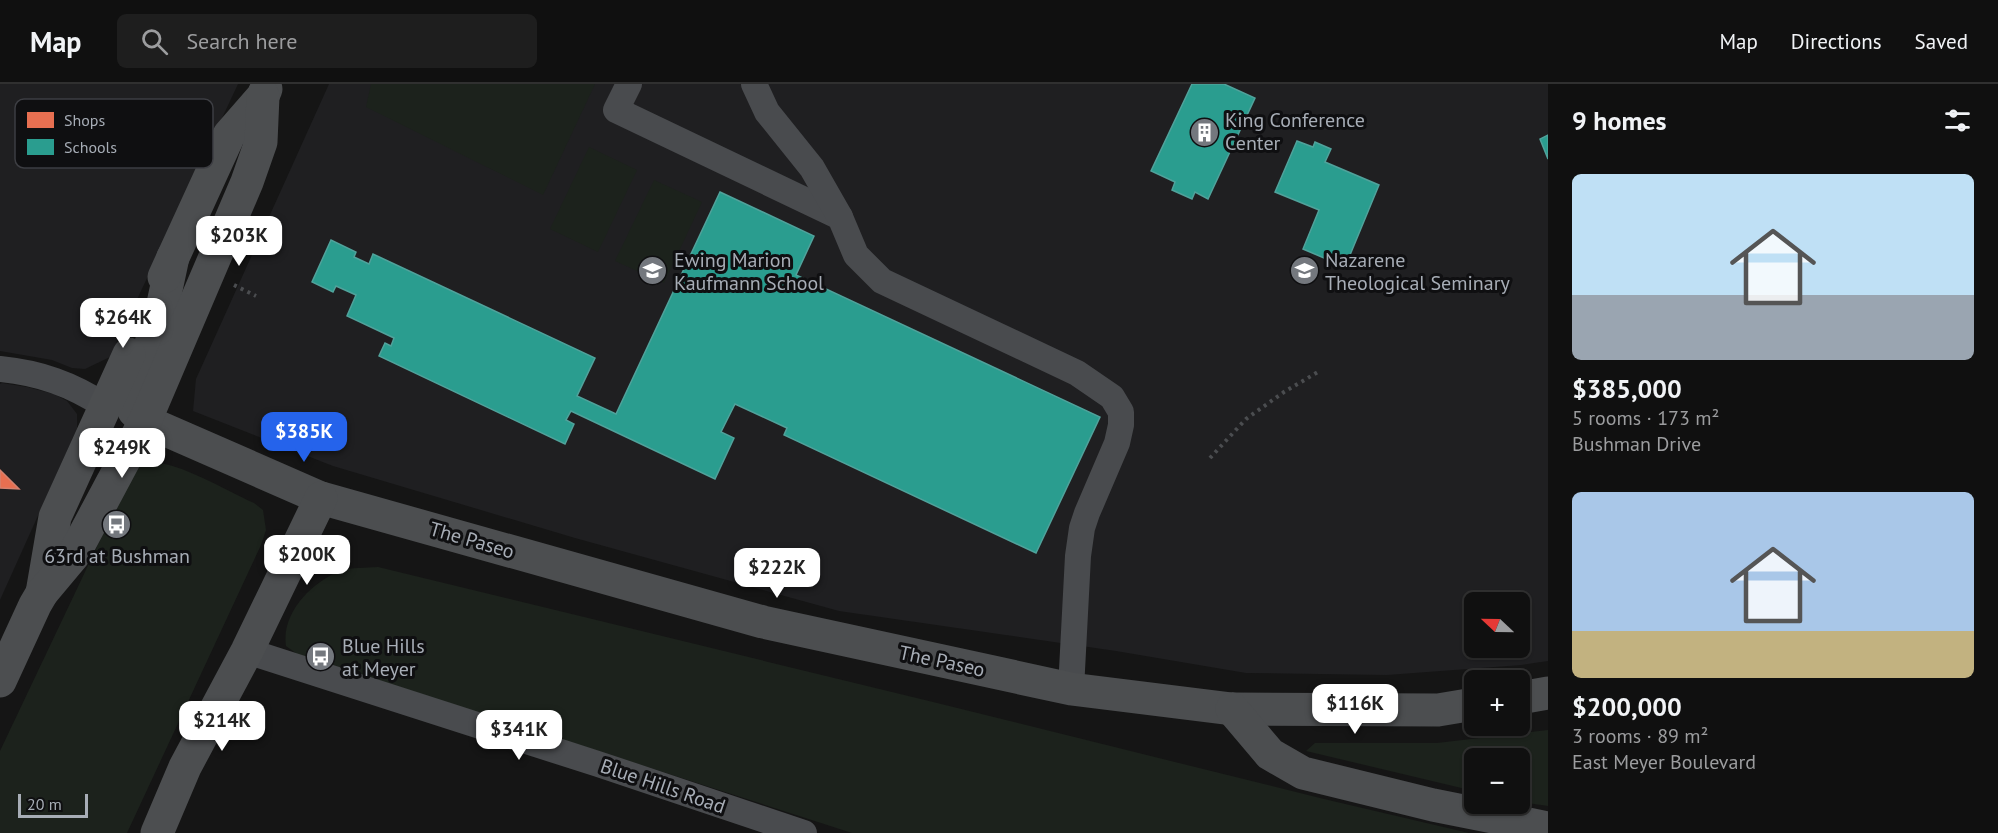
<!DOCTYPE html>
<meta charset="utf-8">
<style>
body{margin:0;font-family:"PT Sans",sans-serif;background:#1e1e1e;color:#f1f3f6;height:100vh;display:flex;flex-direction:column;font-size:22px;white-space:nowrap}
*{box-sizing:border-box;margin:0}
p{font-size:20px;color:#9c9d9f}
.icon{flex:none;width:33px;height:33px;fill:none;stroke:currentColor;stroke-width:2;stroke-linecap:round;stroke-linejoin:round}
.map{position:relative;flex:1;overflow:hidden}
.details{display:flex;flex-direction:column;background:#101010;width:450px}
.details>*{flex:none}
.needle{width:39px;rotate:292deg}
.controls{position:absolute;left:1464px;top:508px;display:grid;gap:12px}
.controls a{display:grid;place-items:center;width:66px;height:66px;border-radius:9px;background:#101010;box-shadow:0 2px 4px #0004,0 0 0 2px #303030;font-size:30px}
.scale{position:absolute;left:18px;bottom:15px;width:70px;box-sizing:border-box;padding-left:6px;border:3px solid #a7adb6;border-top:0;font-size:16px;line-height:21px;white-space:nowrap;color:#a7adb6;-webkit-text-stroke:4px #0f0f11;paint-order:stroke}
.price{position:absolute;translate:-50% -51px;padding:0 14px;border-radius:12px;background:#fff;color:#222;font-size:20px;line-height:39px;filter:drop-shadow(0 2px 3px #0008)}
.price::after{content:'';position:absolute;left:50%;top:36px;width:18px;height:14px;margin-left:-9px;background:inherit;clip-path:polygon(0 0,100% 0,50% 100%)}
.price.on{background:#2563eb;color:#fff}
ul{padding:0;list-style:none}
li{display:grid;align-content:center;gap:12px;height:318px;padding:0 24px}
li span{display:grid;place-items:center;height:186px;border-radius:9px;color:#555}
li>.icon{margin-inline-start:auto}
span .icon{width:108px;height:108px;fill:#fffc;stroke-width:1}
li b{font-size:26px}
h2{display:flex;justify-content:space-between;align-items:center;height:72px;padding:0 24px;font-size:26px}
header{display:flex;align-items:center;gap:36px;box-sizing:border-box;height:84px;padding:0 30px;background:#101010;border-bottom:2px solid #303030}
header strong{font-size:28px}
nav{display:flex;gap:33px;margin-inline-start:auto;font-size:21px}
.search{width:420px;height:54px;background:#1e1e1e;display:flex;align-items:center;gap:15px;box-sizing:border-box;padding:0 21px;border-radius:9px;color:#9c9d9f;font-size:22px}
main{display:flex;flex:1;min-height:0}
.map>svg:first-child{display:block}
.built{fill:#1f1f21;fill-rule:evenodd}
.green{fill:#1c221c}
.shops{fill:#e76f51;stroke:#d4826f;stroke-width:1.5}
.schools{fill:#2a9d8f;stroke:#50a29b;stroke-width:1.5}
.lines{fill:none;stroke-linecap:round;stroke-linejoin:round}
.path{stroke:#4b4d50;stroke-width:4;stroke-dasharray:3 4.5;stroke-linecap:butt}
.minor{stroke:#494b4e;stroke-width:26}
.major{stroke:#4c4e50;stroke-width:33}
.labels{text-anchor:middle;stroke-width:6;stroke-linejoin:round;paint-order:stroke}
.poi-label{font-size:20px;fill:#a7adb6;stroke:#0f0f11;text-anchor:start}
.street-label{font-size:20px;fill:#a7adb6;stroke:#0f0f11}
.key{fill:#0f0f11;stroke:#3d3e43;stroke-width:1.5}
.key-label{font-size:16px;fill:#a7adb6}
</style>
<header>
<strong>Map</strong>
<div class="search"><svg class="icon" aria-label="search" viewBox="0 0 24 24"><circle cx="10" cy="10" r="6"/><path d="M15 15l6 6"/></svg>Search here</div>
<nav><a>Map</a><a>Directions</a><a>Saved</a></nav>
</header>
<main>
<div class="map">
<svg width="1548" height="749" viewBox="0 0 1548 749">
<rect width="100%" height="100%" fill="#151515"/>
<g class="built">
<polygon points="0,0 238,0 110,273 85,285 72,284 52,276 0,267"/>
<path d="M329 0H1548V577L1521 581 1387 591 1246 589 1116 567 839 527 575 454 333 382 193 327 196 295ZM1474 519H1520V564H1474Z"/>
<polygon points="2,299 27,303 54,310 67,317 77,330 77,345 0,516 0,300"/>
</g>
<g class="green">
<polygon points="371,0 595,0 543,111 366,23"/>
<polygon points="589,63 637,86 598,168 550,145"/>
<polygon points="654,96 702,118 664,199 615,177"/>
<path d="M151 378C181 379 225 406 254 419L263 426 266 446 261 461 127 749H0V667L131 391 139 381Z"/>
<path d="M378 483 929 617 1324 715 1469 749H852L297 570 286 562C281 529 312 498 340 487 351 483 366 484 378 483Z"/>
<polygon points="1548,646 1548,722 1520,718 1520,675 1474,675 1474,707 1306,667 1315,659 1437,659"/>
</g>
<polygon class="shops" points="0,386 19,405 0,404"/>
<g class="schools">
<polygon points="1192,0 1224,0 1255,14 1208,115 1195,108 1192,115 1172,106 1175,98 1151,87"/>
<polygon points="1548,51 1548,75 1540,55"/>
<polygon points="1297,57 1313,63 1315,58 1331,65 1325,78 1379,101 1345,183 1303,165 1319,126 1275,108"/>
<polygon points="720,108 814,152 796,191 1100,333 1036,469 784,351 787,344 735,320 721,348 734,354 715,395 571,327 566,336 574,340 565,360 379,272 385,259 391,262 394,254 347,232 356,211 336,202 333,208 312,198 331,156 356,168 354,173 369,180 373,170 595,274 577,312 616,330"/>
</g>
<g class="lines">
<g class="path">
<polyline points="234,201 256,212"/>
<polyline points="1210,374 1246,335 1284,308 1318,288"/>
</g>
<g class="minor">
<polyline points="629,0 616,26 840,133"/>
<polyline points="754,0 767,28 812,84 840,133 856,171 882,197 1077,289 1112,313 1121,328 1121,341 1117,359 1087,429 1082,444 1078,472 1071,605"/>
<path d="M0 285C40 289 71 300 105 322"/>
<polyline points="247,567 598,680 804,749"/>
</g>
<g class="major">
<polyline points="173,173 161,229 133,314 134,327 145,337 321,414 763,538 1071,605 1232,625 1438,626 1474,620"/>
<polyline points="164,193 229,51 263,12 266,5"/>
<polyline points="42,509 55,433 129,270"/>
<polyline points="0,597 35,521 42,509 73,472 145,337 247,98 261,58 263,12"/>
<polyline points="1520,614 1548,609"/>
<polyline points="1232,625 1270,670 1303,689 1433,721 1548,744"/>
<polyline points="157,749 185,683 247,567 321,414"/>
</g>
</g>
<defs>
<symbol id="building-disc" viewBox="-11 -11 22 22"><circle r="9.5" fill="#74787e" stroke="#0f0f11"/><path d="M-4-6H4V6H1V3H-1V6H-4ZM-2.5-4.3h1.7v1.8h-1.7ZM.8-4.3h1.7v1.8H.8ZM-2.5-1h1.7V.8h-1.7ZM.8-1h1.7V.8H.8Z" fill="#fff"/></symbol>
<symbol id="school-disc" viewBox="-11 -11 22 22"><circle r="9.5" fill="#74787e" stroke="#0f0f11"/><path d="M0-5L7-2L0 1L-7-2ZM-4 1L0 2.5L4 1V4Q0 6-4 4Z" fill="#fff"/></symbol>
<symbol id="bus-disc" viewBox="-11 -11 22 22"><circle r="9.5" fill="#74787e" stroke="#0f0f11"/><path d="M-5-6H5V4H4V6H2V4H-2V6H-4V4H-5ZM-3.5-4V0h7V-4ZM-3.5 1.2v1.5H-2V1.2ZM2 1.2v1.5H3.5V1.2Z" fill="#fff"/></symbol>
</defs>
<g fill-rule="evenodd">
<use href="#building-disc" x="1188" y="32" width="33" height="33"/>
<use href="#school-disc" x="636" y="170" width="33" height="33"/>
<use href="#school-disc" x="1288" y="170" width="33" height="33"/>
<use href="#bus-disc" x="100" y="424" width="33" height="33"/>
<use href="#bus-disc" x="304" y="556" width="33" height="33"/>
</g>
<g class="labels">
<g class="poi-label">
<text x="1225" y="43">King Conference<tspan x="1225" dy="23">Center</tspan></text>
<text x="674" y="183">Ewing Marion<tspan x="674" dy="23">Kaufmann School</tspan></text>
<text x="1325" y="183">Nazarene<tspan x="1325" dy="23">Theological Seminary</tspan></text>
<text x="117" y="479" text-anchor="middle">63rd at Bushman</text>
<text x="342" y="569">Blue Hills<tspan x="342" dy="23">at Meyer</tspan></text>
</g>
<g class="street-label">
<text transform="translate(472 456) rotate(16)" y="7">The Paseo</text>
<text transform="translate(942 577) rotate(12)" y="7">The Paseo</text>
<text transform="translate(663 702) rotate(19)" y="7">Blue Hills Road</text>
</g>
</g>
<rect x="15" y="15" width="198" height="69" rx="9" class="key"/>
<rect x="27" y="28" width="27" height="16" fill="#e76f51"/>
<rect x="27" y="55" width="27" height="16" fill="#2a9d8f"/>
<g class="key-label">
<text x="64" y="42">Shops</text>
<text x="64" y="69">Schools</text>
</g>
</svg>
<div class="controls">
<a><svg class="needle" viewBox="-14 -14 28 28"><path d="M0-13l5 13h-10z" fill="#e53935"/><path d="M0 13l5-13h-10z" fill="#9c9d9f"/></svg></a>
<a>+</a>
<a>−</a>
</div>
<div class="scale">20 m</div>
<b class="price" style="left:239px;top:183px">$203K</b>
<b class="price" style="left:123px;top:265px">$264K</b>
<b class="price on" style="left:304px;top:379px">$385K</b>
<b class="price" style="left:122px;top:395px">$249K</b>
<b class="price" style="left:307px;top:502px">$200K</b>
<b class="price" style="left:777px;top:515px">$222K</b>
<b class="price" style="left:1355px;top:651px">$116K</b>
<b class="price" style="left:222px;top:668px">$214K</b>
<b class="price" style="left:519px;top:677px">$341K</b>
</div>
<section class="details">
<h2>9 homes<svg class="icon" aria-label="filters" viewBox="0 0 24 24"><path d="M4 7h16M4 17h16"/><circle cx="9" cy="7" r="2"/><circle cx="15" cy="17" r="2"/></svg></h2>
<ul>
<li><span style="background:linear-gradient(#bfe0f5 65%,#9aa5b1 0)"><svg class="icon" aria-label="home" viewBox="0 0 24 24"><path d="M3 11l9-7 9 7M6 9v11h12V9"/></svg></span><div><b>$385,000</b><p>5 rooms · 173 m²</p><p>Bushman Drive</p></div></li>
<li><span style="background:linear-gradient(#a9c7e8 75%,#c2b280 0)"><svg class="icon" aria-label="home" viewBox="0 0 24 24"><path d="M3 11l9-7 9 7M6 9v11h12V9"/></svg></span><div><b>$200,000</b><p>3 rooms · 89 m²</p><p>East Meyer Boulevard</p></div></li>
</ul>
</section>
</main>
